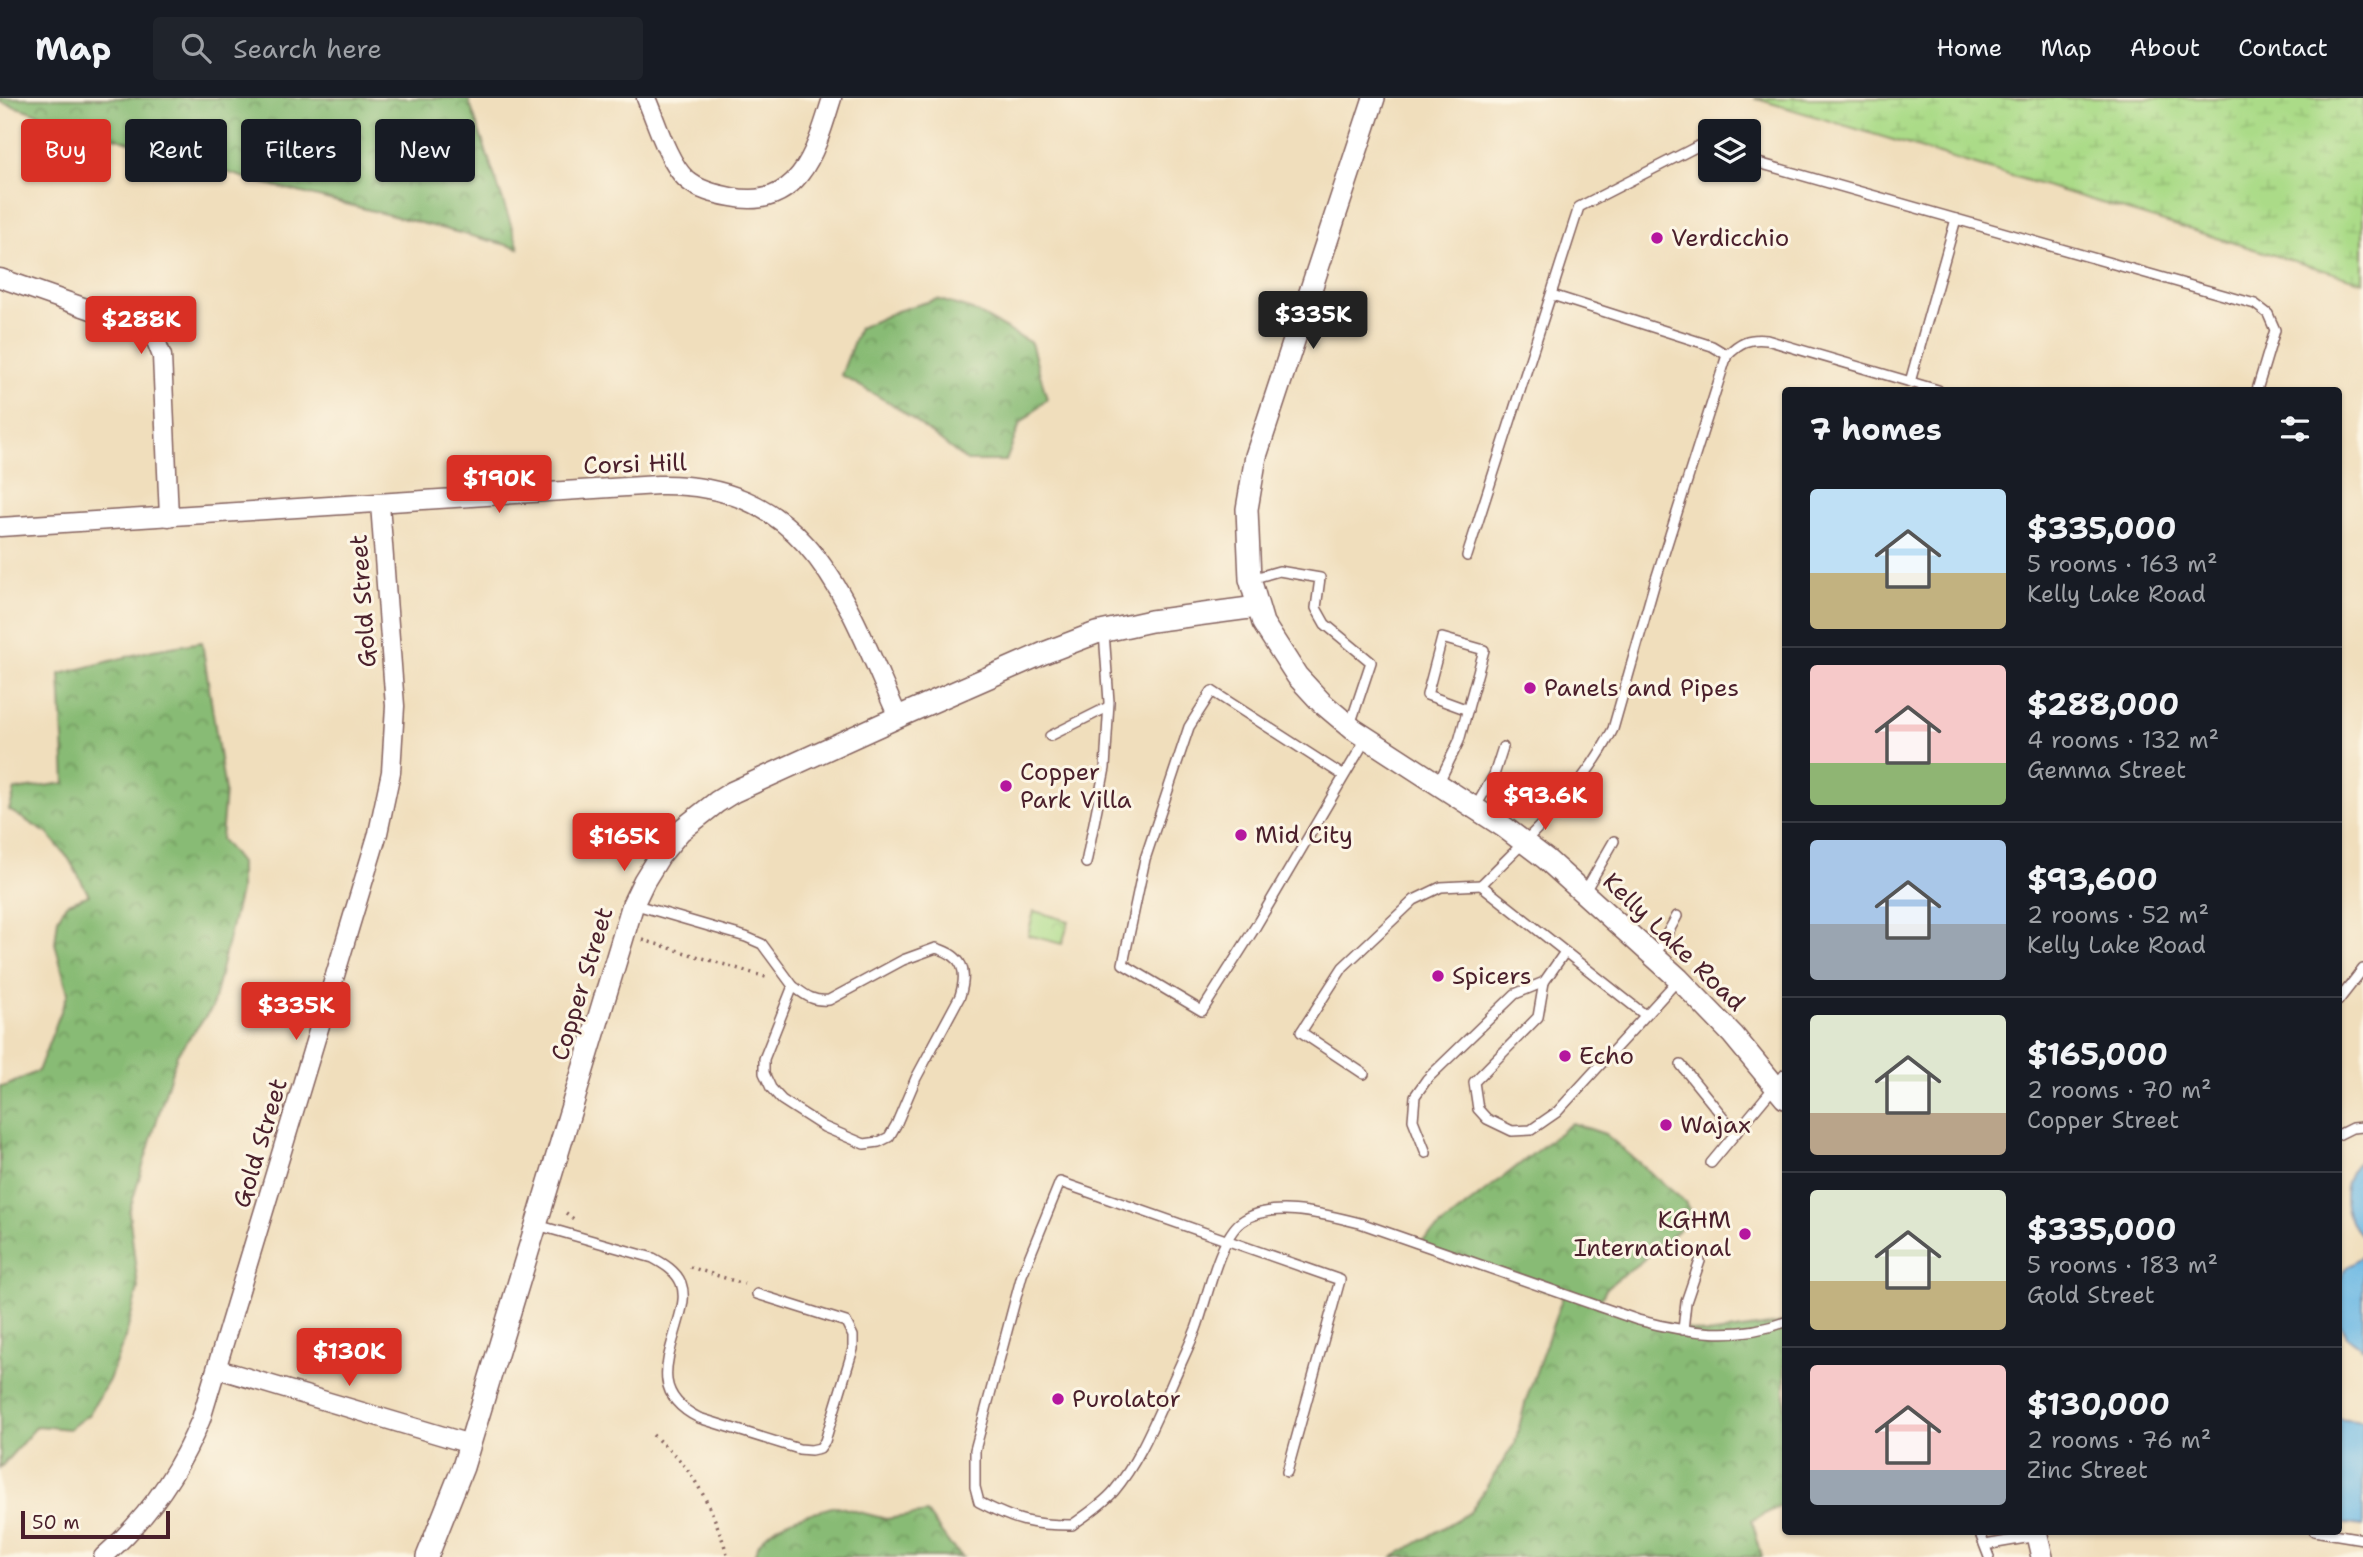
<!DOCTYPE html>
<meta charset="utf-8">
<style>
body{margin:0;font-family:"Shantell Sans",sans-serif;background:#20242c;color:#f1f3f6;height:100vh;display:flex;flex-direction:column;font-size:26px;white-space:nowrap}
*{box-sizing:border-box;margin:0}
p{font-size:23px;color:#9ea1a6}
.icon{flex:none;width:38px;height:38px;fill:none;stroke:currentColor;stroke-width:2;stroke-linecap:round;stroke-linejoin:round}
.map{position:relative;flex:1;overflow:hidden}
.panel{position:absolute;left:1782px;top:289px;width:560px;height:1148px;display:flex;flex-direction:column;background:#171b24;border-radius:7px;box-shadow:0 2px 5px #0004}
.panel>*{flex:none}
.top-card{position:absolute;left:21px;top:21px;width:665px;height:63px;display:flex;gap:14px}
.tools{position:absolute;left:1698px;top:21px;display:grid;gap:14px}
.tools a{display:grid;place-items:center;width:63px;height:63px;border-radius:7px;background:#171b24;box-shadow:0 2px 5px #0004;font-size:35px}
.scale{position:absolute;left:21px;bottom:18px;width:149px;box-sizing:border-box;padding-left:7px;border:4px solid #4a1f2b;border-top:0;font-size:19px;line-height:24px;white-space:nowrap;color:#4a1f2b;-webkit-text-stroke:5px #fcf5e5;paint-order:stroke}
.price{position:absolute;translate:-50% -60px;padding:0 16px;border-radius:7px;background:#d93025;color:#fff;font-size:23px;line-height:46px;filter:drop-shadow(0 2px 4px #0008)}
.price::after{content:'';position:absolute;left:50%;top:42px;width:21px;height:16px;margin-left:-10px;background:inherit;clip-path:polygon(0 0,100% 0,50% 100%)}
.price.selected{background:#222;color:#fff}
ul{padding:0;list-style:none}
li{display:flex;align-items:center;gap:21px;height:175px;padding:0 28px}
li+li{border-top:2px solid #363941}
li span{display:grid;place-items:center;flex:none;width:196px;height:140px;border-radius:7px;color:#555}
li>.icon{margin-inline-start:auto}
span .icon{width:84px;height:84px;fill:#fffc;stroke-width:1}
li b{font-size:30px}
h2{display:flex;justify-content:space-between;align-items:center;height:84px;padding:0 28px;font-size:30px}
.pill{padding:0 24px;border-radius:7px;background:#171b24;box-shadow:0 2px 5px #0004;font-size:24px;line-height:63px}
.pill.selected{background:#d93025;color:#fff}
header{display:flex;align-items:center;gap:42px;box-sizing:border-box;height:98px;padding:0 35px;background:#171b24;border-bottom:2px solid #363941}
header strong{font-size:33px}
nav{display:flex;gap:38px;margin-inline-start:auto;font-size:24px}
.search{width:490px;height:63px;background:#20242c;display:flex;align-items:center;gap:18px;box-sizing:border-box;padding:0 24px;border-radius:7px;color:#9ea1a6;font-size:26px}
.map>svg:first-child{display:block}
.forest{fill:url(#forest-crowns);stroke:#696d50;stroke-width:2}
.wetland{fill:url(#wetland-marsh);stroke:#7a7d5a;stroke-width:2}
.park{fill:url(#park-crowns);stroke:#7a7d5a;stroke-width:2}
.water{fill:#6ab8e4;stroke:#5a6c88;stroke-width:2}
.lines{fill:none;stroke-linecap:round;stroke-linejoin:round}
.service-casing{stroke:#84625e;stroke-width:12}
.minor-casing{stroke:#84625e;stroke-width:21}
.tertiary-casing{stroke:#84625e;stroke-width:24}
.path{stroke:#84625e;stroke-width:3.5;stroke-dasharray:2 5;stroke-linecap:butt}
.service{stroke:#fff;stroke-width:9}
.minor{stroke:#fff;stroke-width:18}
.tertiary{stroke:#fff;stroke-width:21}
.poi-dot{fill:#b5179e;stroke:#fcf5e5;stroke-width:2.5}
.labels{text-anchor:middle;stroke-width:6;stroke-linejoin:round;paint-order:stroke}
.poi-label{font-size:24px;fill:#4a1f2b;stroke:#fcf5e5;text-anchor:start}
.street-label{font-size:24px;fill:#4a1f2b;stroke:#fcf5e5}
</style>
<header>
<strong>Map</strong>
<div class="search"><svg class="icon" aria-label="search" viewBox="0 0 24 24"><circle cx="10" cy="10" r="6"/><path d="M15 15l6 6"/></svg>Search here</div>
<nav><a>Home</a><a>Map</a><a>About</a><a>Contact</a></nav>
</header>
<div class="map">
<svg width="2363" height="1459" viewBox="0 0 2363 1459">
<defs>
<pattern id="forest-crowns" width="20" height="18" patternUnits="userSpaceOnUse" patternTransform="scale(1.75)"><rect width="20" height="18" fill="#88bb74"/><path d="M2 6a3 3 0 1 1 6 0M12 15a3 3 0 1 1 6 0" fill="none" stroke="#71975f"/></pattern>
<pattern id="wetland-marsh" width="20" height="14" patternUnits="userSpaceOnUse" patternTransform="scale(1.75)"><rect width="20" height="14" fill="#abdb88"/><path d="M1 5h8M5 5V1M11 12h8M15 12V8" fill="none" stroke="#95bc76"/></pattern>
<pattern id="park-crowns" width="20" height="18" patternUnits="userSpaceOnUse" patternTransform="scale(1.75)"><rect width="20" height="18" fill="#abdb88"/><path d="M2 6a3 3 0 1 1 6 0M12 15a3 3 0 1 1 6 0" fill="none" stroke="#95bc76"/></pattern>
</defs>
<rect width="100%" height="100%" fill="#fcf5e5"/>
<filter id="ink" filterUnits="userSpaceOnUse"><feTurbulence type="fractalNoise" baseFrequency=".0143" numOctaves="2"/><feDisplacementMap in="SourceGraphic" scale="14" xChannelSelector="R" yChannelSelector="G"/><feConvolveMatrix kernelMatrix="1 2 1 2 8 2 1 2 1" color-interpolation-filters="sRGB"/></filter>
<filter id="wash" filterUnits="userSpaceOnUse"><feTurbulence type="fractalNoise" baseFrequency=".00686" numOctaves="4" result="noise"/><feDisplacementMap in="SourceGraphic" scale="28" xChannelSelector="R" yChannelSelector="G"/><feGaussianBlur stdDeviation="1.57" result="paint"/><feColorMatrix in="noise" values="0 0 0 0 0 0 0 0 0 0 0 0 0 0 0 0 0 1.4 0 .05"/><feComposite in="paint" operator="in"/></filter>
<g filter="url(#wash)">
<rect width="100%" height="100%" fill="#f0debc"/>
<g class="forest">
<polygon points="0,0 468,0 519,150 255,83 0,4"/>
<polygon points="937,201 972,212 1031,245 1047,301 1020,326 1006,363 967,363 898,310 841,277 859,230 897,213"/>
<polygon points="202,544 225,693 221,741 240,765 240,793 212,910 177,956 129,1114 138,1190 127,1234 109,1282 89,1316 69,1331 37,1328 0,1370 0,988 6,988 38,973 68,895 55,845 58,820 66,806 89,797 69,761 48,736 9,712 15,692 65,685 60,576 153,552"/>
<polygon points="1572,1025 1605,1036 1685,1104 1693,1119 1642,1163 1608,1188 1597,1208 1707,1236 1785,1225 1785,1406 1752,1422 1762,1459 1393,1459 1470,1414 1515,1345 1526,1302 1563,1198 1417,1147"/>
<path d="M836 1408 886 1421 927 1415 951 1448 963 1459H754C760 1425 808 1416 836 1408Z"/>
</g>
<polygon class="wetland" points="1754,0 2363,0 2363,184"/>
<polygon class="park" points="1034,813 1069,823 1062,846 1028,837"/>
<g class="water">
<path d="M2363 1060V1139C2340 1119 2338 1079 2363 1060Z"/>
<polygon points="2363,1157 2363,1250 2347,1238 2338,1223 2338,1185 2346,1170"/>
<polygon points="2338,1320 2363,1323 2363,1428 2338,1425"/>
</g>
</g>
<g filter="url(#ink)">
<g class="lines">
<defs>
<g id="service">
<polyline points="1748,62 2255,206 2268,216 2275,232 2257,292"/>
<polyline points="1552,197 1712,248 1727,257"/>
<polyline points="1910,284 1956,121"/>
<polyline points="1467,458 1579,109 1698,48 1710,51"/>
<polyline points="1251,481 1279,473 1320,480 1316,510 1325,526 1371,564 1350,627"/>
<polyline points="1050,638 1108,609"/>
<polyline points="1344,678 1212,593 1189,629 1145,761 1123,866 1202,913 1256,828 1366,641"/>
<polyline points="1438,686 1459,643 1484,552 1442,540 1427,597 1468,612"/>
<polyline points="1475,710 1494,677 1503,649"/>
<polyline points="1086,765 1105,670 1109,604 1104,534"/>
<polyline points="1584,795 1614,743"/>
<polyline points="633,806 746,839 762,846 793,888"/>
<path d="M936 850C963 858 968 872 960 898L916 980 896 1027 889 1039 879 1044 864 1046 824 1029 782 1002 771 990 764 975V961L793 888C805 897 813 904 829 902L903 862Z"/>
<polyline points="1655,858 1677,818"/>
<polyline points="1544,884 1538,919 1474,984 1478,1011 1487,1021 1512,1033 1531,1032 1557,1014 1678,882"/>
<polyline points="2338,903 2363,871"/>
<path d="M1645 917 1481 787C1528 739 1583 692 1613 631L1655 484 1727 257C1740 244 1748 240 1767 242L1938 292"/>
<polyline points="1681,967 1736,1035"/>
<polyline points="1364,976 1301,934 1343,869 1414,802 1441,789 1481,787"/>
<polyline points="2338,1037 2352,1030 2363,1029"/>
<polyline points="1426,1055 1413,1022 1415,998 1427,981 1515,896 1544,884 1565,854"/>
<polyline points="1711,1065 1785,976"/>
<path d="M537 1127 653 1160C664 1166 676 1173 681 1185 685 1196 683 1206 680 1217 669 1260 649 1295 699 1320L799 1351 811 1352 820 1350 825 1343 853 1251V1238L846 1224 757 1196"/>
<polyline points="1683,1232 1686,1204 1700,1163"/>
<path d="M1287 1374 1340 1182 1060 1084 1022 1177 975 1352V1389L979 1404C1016 1423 1031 1427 1072 1427 1086 1417 1103 1406 1114 1393 1139 1363 1154 1325 1170 1290 1178 1271 1188 1251 1196 1231 1206 1205 1219 1140 1241 1124 1271 1101 1327 1117 1360 1125L1638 1222C1687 1235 1737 1242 1785 1224"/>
<polyline points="1979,1433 1989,1459"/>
<polyline points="2314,1433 2363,1441"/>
<polyline points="1985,1447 2037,1438"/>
</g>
<g id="minor">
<path d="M646 0C656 23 668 64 686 81 698 92 715 96 731 99 800 113 816 52 832 0"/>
<polyline points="0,180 146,231 156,243 162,258 169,419"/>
<path d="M0 429 658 387C810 384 846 502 898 619"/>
<polyline points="218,1271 470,1346"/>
<path d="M103 1459C147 1421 179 1375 201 1321L378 735 391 674 395 608 380 406"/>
</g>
<g id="tertiary">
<polyline points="1374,0 1256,358 1247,411 1250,481 1263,525 1297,578 1322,605 1353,631 1504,729 1546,761 1679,881 1733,937 1785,1000"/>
<polyline points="2036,1433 2042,1459"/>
<polyline points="427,1459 463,1369 633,806 644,783 660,757 680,733 717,704 733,694 898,619 1044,555 1096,535 1151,523 1257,509"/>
</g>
</defs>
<use href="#service" class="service-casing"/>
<use href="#minor" class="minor-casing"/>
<use href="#tertiary" class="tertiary-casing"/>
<g class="path">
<polyline points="643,842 769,880"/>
<polyline points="566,1115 575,1122"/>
<polyline points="690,1169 744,1186"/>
<path d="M653 1337C662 1346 673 1354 681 1364 704 1391 718 1426 728 1459"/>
</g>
<use href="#service" class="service"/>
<use href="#minor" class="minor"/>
<use href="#tertiary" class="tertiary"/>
</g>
</g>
<g class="poi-dot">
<circle cx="1657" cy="140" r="7"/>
<circle cx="1530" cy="590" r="7"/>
<circle cx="1006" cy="688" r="7"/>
<circle cx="1241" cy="737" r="7"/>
<circle cx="1438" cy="878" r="7"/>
<circle cx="1565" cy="958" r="7"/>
<circle cx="1666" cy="1027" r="7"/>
<circle cx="1745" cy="1136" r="7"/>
<circle cx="1058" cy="1301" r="7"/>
</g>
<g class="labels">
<g class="poi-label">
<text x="1671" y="148">Verdicchio</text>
<text x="1544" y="598">Panels and Pipes</text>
<text x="1020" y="682">Copper<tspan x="1020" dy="28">Park Villa</tspan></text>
<text x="1255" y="745">Mid City</text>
<text x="1452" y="886">Spicers</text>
<text x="1579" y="966">Echo</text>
<text x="1680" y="1035">Wajax</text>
<text x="1731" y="1130" text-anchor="end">KGHM<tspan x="1731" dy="28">International</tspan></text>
<text x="1072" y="1309">Purolator</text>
</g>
<g class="street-label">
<text transform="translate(635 366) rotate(-2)" y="8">Corsi Hill</text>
<text transform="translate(363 503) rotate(-94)" y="8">Gold Street</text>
<text transform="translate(1674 844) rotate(44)" y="8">Kelly Lake Road</text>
<text transform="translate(582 886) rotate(-73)" y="8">Copper Street</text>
<text transform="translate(260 1045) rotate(-73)" y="8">Gold Street</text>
</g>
</g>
</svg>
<div class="tools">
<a><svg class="icon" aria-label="layers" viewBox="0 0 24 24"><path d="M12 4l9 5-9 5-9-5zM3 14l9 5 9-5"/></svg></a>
</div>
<div class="scale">50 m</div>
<b class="price selected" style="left:1313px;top:253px">$335K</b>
<b class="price" style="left:141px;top:258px">$288K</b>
<b class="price" style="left:499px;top:417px">$190K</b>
<b class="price" style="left:1545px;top:734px">$93.6K</b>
<b class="price" style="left:624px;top:775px">$165K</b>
<b class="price" style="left:296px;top:944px">$335K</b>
<b class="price" style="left:349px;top:1290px">$130K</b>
<div class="top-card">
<a class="pill selected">Buy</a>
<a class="pill">Rent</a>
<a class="pill">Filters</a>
<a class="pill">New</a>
</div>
<section class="panel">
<h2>7 homes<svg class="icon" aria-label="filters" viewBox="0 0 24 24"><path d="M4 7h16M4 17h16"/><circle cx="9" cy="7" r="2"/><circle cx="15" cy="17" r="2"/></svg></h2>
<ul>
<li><span style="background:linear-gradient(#bfe0f5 60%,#c2b280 0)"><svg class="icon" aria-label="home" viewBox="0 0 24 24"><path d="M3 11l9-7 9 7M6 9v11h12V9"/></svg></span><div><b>$335,000</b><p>5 rooms · 163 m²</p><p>Kelly Lake Road</p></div></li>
<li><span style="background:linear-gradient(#f6c9c9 70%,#8fb573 0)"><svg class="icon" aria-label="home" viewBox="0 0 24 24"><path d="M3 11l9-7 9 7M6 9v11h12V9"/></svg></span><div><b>$288,000</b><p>4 rooms · 132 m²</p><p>Gemma Street</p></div></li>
<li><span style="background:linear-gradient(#a9c7e8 60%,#9aa5b1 0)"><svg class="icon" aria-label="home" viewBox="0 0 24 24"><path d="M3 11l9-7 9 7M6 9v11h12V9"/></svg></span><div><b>$93,600</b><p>2 rooms · 52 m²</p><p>Kelly Lake Road</p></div></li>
<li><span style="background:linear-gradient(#dfe7d0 70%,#b9a48a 0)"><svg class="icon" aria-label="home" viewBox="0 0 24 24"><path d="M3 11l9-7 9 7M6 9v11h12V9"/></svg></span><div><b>$165,000</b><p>2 rooms · 70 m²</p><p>Copper Street</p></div></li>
<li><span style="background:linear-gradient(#dfe7d0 65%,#c2b280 0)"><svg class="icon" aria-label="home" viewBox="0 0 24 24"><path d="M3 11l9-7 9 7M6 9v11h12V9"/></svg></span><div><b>$335,000</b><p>5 rooms · 183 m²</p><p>Gold Street</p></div></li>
<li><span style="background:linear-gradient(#f6c9c9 75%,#9aa5b1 0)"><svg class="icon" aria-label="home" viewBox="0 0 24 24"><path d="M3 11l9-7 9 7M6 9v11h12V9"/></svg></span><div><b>$130,000</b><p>2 rooms · 76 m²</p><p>Zinc Street</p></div></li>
</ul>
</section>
</div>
